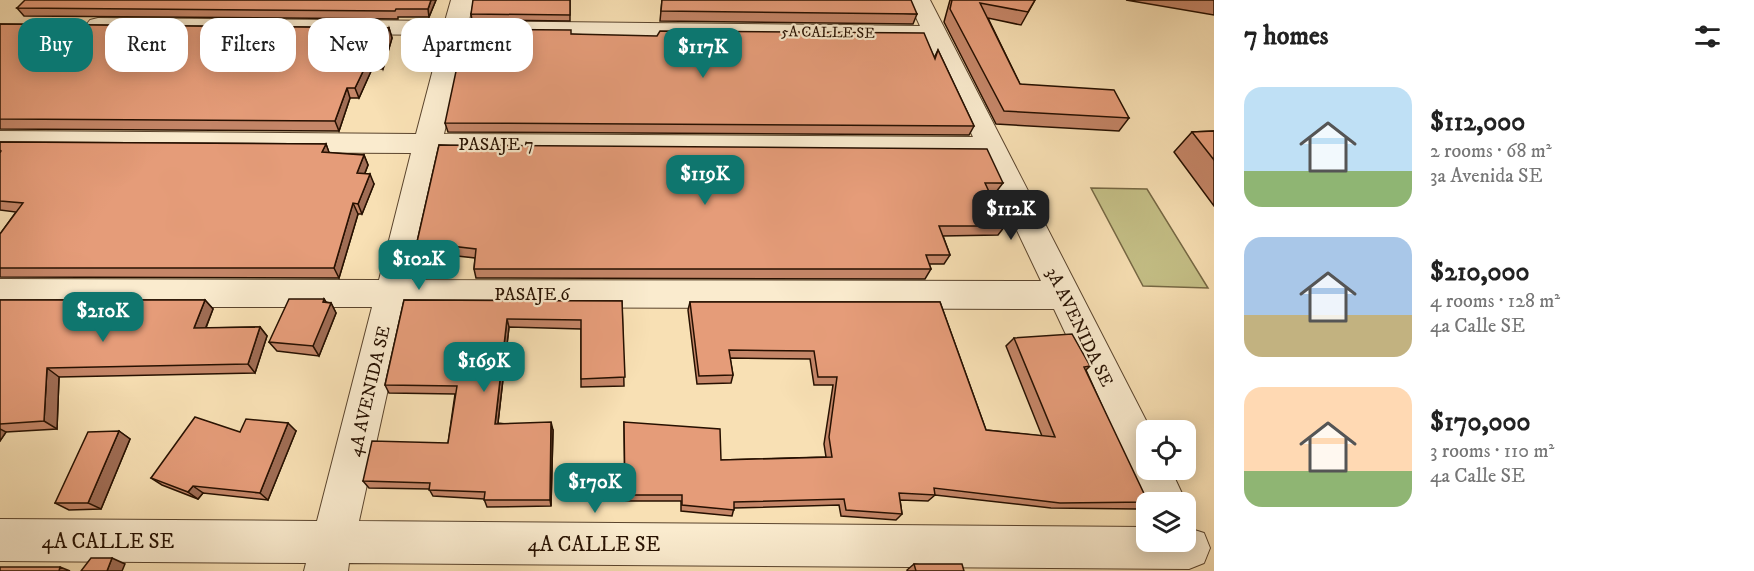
<!DOCTYPE html>
<meta charset="utf-8">
<style>
body{margin:0;font-family:"IM FELL DW Pica",serif;background:#f2f2f2;color:#222;height:100vh;display:flex;flex-direction:column;font-size:22px;white-space:nowrap}
*{box-sizing:border-box;margin:0}
p{font-size:20px;color:#767676}
.icon{flex:none;width:33px;height:33px;fill:none;stroke:currentColor;stroke-width:2;stroke-linecap:round;stroke-linejoin:round}
.map{position:relative;flex:1;overflow:hidden}
.drawer{display:flex;flex-direction:column;background:#fff;width:540px}
.drawer>*{flex:none}
.top-card{position:absolute;left:18px;top:18px;width:570px;height:54px;display:flex;gap:12px}
.tools{position:absolute;left:1136px;top:420px;display:grid;gap:12px}
.tools a{display:grid;place-items:center;width:60px;height:60px;border-radius:12px;background:#fff;box-shadow:0 3px 15px #0003;font-size:30px}
.price{position:absolute;translate:-50% -51px;padding:0 14px;border-radius:12px;background:#0f766e;color:#fff;font-size:20px;line-height:39px;filter:drop-shadow(0 2px 3px #0008)}
.price::after{content:'';position:absolute;left:50%;top:36px;width:18px;height:14px;margin-left:-9px;background:inherit;clip-path:polygon(0 0,100% 0,50% 100%)}
.price.selected{background:#222;color:#fff}
ul{padding:0;list-style:none}
li{display:flex;align-items:center;gap:18px;height:150px;padding:0 30px}
li span{display:grid;place-items:center;flex:none;width:168px;height:120px;border-radius:18px;color:#555}
li>.icon{margin-inline-start:auto}
span .icon{width:72px;height:72px;fill:#fffc;stroke-width:1}
li b{font-size:26px}
h2{display:flex;justify-content:space-between;align-items:center;height:72px;padding:0 30px;font-size:26px}
.pill{padding:0 21px;border-radius:18px;background:#fff;box-shadow:0 3px 15px #0003;font-size:21px;line-height:54px}
.pill.selected{background:#0f766e;color:#fff}
main{display:flex;flex:1;min-height:0}
.map>svg:first-child{display:block}
.green{fill:#c5c087;stroke:#766844;stroke-width:1.5}
.lines{fill:none;stroke-linecap:round;stroke-linejoin:round}
.minor-casing{stroke:#5a442d;stroke-width:2}
.minor{fill:#faebce;fill-rule:evenodd}
.wall{fill:#c58668;stroke:#261000;stroke-width:1.5}
.shaded-wall{fill:#a06d55;stroke:#261000;stroke-width:1.5}
.building{fill:#e59c79;stroke:#261000;stroke-width:1.5}
.labels{text-anchor:middle;stroke-width:4.5;stroke-linejoin:round;paint-order:stroke}
.far-street-label{font-size:15px;fill:#261000;stroke:#faebce}
.street-label{font-size:18px;fill:#261000;stroke:#faebce}
.near-street-label{font-size:21px;fill:#261000;stroke:#faebce}
</style>
<main>
<div class="map">
<svg width="1214" height="571" viewBox="0 0 1214 571">
<rect width="100%" height="100%" fill="#f8e0b4"/>
<filter id="stains"><feTurbulence type="fractalNoise" baseFrequency=".00333" numOctaves="4"/><feColorMatrix values="0 0 0 0 .2 0 0 0 0 .09 0 0 0 0 .02 0 0 0 .5 -.17"/></filter>
<radialGradient id="worn" r=".72"><stop offset=".6" stop-color="#630" stop-opacity="0"/><stop offset="1" stop-color="#630" stop-opacity=".3"/></radialGradient>
<polygon class="green" points="1091,188 1147,189 1208,288 1143,286"/>
<g class="lines">
<defs>
<path id="minor" d="M451 0H473L469 21 920 26 908 0H930L1151 430H1146V470H1171L1186 502 1185 505V502H1146V505L1054 309 406 307 359 521 1146 527V542H1185V527L1204 533 1210 548 1204 563 1189 569 349 563 348 571H304L306 563 0 561V519L317 521 372 307H0V279L379 280 411 153 0 151V131L416 134 442 35 98 32 90 30 86 25 90 20 98 18 445 21ZM466 36 927 40 973 137 444 134ZM440 153 982 157 1041 281 412 280Z"/>
</defs>
<use href="#minor" class="minor-casing"/>
<use href="#minor" class="minor"/>
</g>
<g class="wall">
<polygon points="436,0 429,17 398,17 398,19 24,16 17,8"/>
<polygon points="570,0 570,21 472,20 471,14"/>
<polygon points="662,0 917,14 913,24 660,21"/>
<polygon points="950,0 1035,0 1021,25 988,18 1020,84 1129,118 1119,131 996,124 944,22"/>
<polygon points="1126,0 1214,0 1214,15"/>
<polygon points="0,24 389,28 392,38 383,69 372,69 359,98 350,98 339,131 0,129"/>
<polygon points="571,34 934,58 938,50 974,126 969,135 448,132 445,123"/>
<polygon points="1214,131 1214,206 1174,152 1192,132"/>
<polygon points="0,142 326,144 329,153 364,155 368,165 365,173 374,184 362,214 358,214 339,278 0,277 0,234 16,212 0,210"/>
<polygon points="439,145 1003,183 996,192 989,192 1005,226 998,235 943,236 950,255 944,264 929,264 931,269 925,279 476,278 474,269 475,258 421,252 417,242"/>
<polygon points="324,299 326,302 331,303 336,313 319,356 277,351 269,342"/>
<polygon points="0,300 205,300 213,309 206,328 260,327 267,336 255,373 59,377 57,429 6,432 0,441"/>
<polygon points="404,300 622,301 624,386 581,387 581,329 509,327 498,423 553,430 551,506 487,507 484,499 433,496 429,489 369,488 363,481 448,443 455,394 389,393 385,385"/>
<polygon points="690,302 940,302 986,430 1042,436 1006,346 1014,338 1090,366 1086,370 1146,504 1136,509 1051,508 935,495 928,501 900,500 902,514 896,520 841,516 839,505 734,508 732,516 681,511 681,501 625,501 624,422 721,460 826,457 824,444 833,385 814,385 810,359 730,358 733,375 731,383 697,384 688,310"/>
<polygon points="119,431 130,439 101,509 69,510 55,503"/>
<polygon points="296,431 268,500 203,493 198,499 162,485 151,478 240,432"/>
<polygon points="914,564 964,571 907,571 907,570"/>
</g>
<g class="shaded-wall">
<polygon points="431,0 436,0 429,17 428,9"/>
<polygon points="389,28 392,38 383,69 380,59"/>
<polygon points="369,59 372,69 359,98 355,88"/>
<polygon points="347,88 350,98 339,131 335,121"/>
<polygon points="326,144 330,155 322,152"/>
<polygon points="364,155 368,165 361,183 357,173"/>
<polygon points="370,174 374,184 362,214 358,204"/>
<polygon points="353,203 358,214 339,278 334,268"/>
<polygon points="324,299 329,307 331,303 336,313 319,356 313,346"/>
<polygon points="205,300 213,309 202,337 194,328"/>
<polygon points="507,319 509,327 497,431 495,424"/>
<polygon points="260,327 267,336 255,373 248,364"/>
<polygon points="47,368 59,377 57,429 44,421"/>
<polygon points="551,422 553,430 551,506 550,500"/>
<polygon points="288,423 296,431 268,500 260,493"/>
<polygon points="0,429 6,432 0,441"/>
<polygon points="119,431 130,439 101,509 88,503"/>
<polygon points="193,486 203,493 198,499 188,492"/>
<polygon points="112,558 125,564 122,571 107,571"/>
<polygon points="60,567 70,571 59,571"/>
</g>
<g class="building">
<polygon points="25,0 431,0 428,9 396,9 395,11 17,8"/>
<polygon points="473,0 570,0 570,15 471,14"/>
<polygon points="662,0 911,0 917,14 661,11"/>
<polygon points="952,0 1035,0 1028,12 980,3 1020,84 1114,90 1129,118 1004,111 950,9"/>
<polygon points="0,24 389,28 380,59 369,59 355,88 347,88 335,121 0,119"/>
<polygon points="465,29 571,30 571,34 657,36 660,31 924,33 935,59 938,50 974,126 445,123"/>
<polygon points="1214,131 1214,160 1192,132"/>
<polygon points="0,142 326,144 322,152 364,155 357,173 370,174 358,204 353,203 334,268 0,268 0,234 23,203 0,201 0,153 1,151 0,150"/>
<polygon points="439,145 987,149 1003,183 985,183 1005,226 939,226 950,255 926,255 931,269 474,269 476,249 417,242"/>
<polygon points="289,299 324,299 323,302 331,303 313,346 269,342"/>
<polygon points="0,300 205,300 194,328 260,327 248,364 47,368 44,421 0,424"/>
<polygon points="404,300 622,301 625,377 581,379 581,320 507,319 495,424 551,422 550,500 484,500 485,492 429,490 430,483 363,481 372,441 448,443 457,386 385,385"/>
<polygon points="690,302 940,302 986,430 1055,437 1014,338 1072,334 1090,366 1084,367 1148,502 1060,503 934,488 935,495 899,493 902,514 846,510 844,499 734,502 734,510 682,505 682,495 625,495 624,422 720,429 721,460 832,457 829,437 837,377 818,377 814,351 729,350 733,375 699,376"/>
<polygon points="195,417 240,432 246,419 288,423 260,493 193,486 188,492 151,478"/>
<polygon points="119,431 88,503 55,503 88,432"/>
<polygon points="91,558 112,558 107,571 81,571"/>
<polygon points="914,564 962,564 964,571 916,571"/>
<polygon points="0,567 60,567 59,571 0,571"/>
</g>
<g class="labels">
<g class="far-street-label">
<text transform="translate(828 32) rotate(1)" y="5">5A CALLE SE</text>
</g>
<g class="street-label">
<text x="496" y="150">PASAJE 7</text>
<text x="532" y="300">PASAJE 6</text>
<text transform="translate(1080 327) rotate(64)" y="6">3A AVENIDA SE</text>
<text transform="translate(369 391) rotate(-77)" y="6">4A AVENIDA SE</text>
</g>
<g class="near-street-label">
<text x="108" y="548">4A CALLE SE</text>
<text x="594" y="551">4A CALLE SE</text>
</g>
</g>
<rect width="100%" height="100%" filter="url(#stains)"/>
<rect width="100%" height="100%" fill="url(#worn)"/>
</svg>
<div class="tools">
<a><svg class="icon" aria-label="locate" viewBox="0 0 24 24"><circle cx="12" cy="12" r="6"/><path d="M12 2v4M12 18v4M2 12h4M18 12h4"/></svg></a>
<a><svg class="icon" aria-label="layers" viewBox="0 0 24 24"><path d="M12 4l9 5-9 5-9-5zM3 14l9 5 9-5"/></svg></a>
</div>
<b class="price" style="left:703px;top:79px">$117K</b>
<b class="price" style="left:705px;top:206px">$119K</b>
<b class="price selected" style="left:1011px;top:241px">$112K</b>
<b class="price" style="left:419px;top:291px">$102K</b>
<b class="price" style="left:103px;top:343px">$210K</b>
<b class="price" style="left:484px;top:393px">$169K</b>
<b class="price" style="left:595px;top:514px">$170K</b>
<div class="top-card">
<a class="pill selected">Buy</a>
<a class="pill">Rent</a>
<a class="pill">Filters</a>
<a class="pill">New</a>
<a class="pill">Apartment</a>
</div>
</div>
<section class="drawer">
<h2>7 homes<svg class="icon" aria-label="filters" viewBox="0 0 24 24"><path d="M4 7h16M4 17h16"/><circle cx="9" cy="7" r="2"/><circle cx="15" cy="17" r="2"/></svg></h2>
<ul>
<li><span style="background:linear-gradient(#bfe0f5 70%,#8fb573 0)"><svg class="icon" aria-label="home" viewBox="0 0 24 24"><path d="M3 11l9-7 9 7M6 9v11h12V9"/></svg></span><div><b>$112,000</b><p>2 rooms · 68 m²</p><p>3a Avenida SE</p></div></li>
<li><span style="background:linear-gradient(#a9c7e8 65%,#c2b280 0)"><svg class="icon" aria-label="home" viewBox="0 0 24 24"><path d="M3 11l9-7 9 7M6 9v11h12V9"/></svg></span><div><b>$210,000</b><p>4 rooms · 128 m²</p><p>4a Calle SE</p></div></li>
<li><span style="background:linear-gradient(#ffd9b3 70%,#8fb573 0)"><svg class="icon" aria-label="home" viewBox="0 0 24 24"><path d="M3 11l9-7 9 7M6 9v11h12V9"/></svg></span><div><b>$170,000</b><p>3 rooms · 110 m²</p><p>4a Calle SE</p></div></li>
</ul>
</section>
</main>
